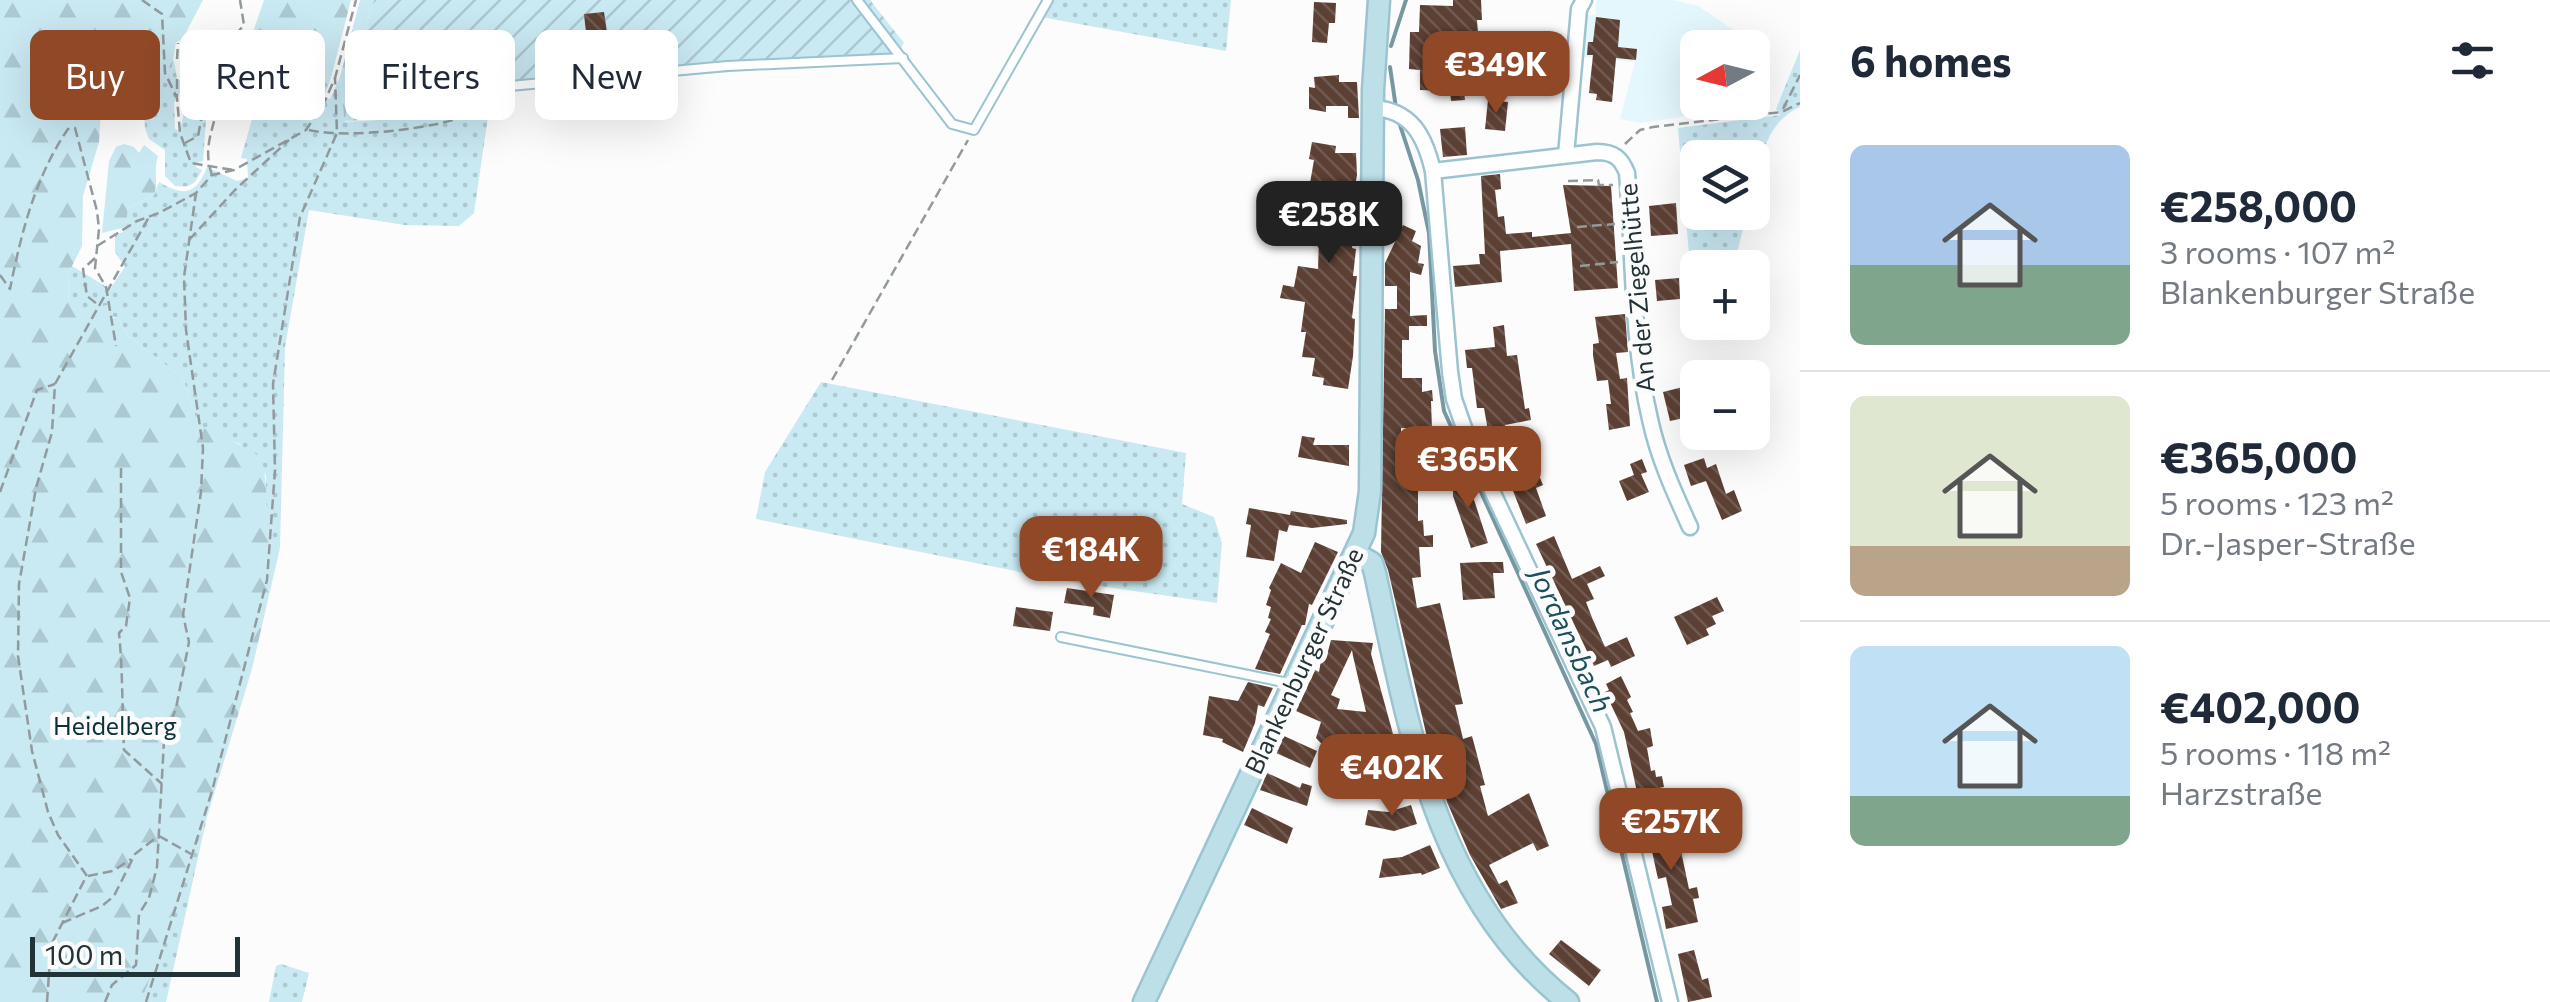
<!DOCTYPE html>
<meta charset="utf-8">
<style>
body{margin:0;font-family:Commissioner,sans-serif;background:#f2f2f3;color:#1f2937;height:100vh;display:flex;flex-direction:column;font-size:38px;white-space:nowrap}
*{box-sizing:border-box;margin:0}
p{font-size:32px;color:#747a83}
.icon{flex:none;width:55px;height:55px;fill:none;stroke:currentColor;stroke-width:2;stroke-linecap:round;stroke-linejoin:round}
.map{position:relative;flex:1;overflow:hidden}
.drawer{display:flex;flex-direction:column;background:#fff;width:750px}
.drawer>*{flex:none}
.hud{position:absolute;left:30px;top:30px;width:950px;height:90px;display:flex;gap:20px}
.needle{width:65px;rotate:263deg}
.buttons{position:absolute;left:1680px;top:30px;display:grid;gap:20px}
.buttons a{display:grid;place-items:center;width:90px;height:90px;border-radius:15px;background:#fff;box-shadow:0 10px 40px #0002;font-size:50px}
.scale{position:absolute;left:30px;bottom:25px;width:210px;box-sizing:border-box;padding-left:10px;border:5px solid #223338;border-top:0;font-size:28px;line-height:35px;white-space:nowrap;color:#223338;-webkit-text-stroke:8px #fcfcfc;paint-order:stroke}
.price{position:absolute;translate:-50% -85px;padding:0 22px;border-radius:20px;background:#904827;color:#fff;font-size:32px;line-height:65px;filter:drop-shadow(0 2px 5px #0008)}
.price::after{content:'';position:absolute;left:50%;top:60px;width:30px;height:22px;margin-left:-15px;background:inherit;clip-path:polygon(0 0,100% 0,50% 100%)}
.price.current{background:#222;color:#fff}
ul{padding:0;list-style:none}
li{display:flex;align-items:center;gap:30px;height:250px;padding:0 50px}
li+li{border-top:2px solid #e0e1e3}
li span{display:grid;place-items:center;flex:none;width:280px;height:200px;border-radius:15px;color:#555}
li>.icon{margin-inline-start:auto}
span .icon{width:120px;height:120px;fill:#fffc;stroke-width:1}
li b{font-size:42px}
h2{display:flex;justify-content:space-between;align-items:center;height:120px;padding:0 50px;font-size:42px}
.chip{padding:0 35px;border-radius:15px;background:#fff;box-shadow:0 10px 40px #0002;font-size:35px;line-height:90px}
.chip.current{background:#904827;color:#fff}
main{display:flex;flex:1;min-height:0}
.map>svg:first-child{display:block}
.built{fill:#e3f7fd}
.grass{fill:url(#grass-dots)}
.forest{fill:url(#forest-firs)}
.garden{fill:url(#garden-furrows)}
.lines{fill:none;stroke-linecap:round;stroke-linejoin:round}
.stream{stroke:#7798a1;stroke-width:4}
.building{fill:url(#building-back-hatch);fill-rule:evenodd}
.lane-casing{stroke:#9bc4d0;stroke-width:12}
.street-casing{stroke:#9bc4d0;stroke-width:19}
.secondary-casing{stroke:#9bc4d0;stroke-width:25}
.path{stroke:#929a9d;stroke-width:2.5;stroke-dasharray:10 5;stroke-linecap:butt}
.lane{stroke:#fff;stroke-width:8}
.street{stroke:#fff;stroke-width:14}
.secondary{stroke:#bde0e8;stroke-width:20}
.labels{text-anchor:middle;stroke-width:10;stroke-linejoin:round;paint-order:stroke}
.street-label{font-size:25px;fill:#223338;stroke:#fcfcfc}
.park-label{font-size:25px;fill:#0b313a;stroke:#fcfcfc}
.water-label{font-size:28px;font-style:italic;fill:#1a505d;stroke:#fcfcfc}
</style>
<main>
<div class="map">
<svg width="1800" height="1002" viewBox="0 0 1800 1002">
<defs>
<pattern id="grass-dots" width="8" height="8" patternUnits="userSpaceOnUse" patternTransform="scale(2.5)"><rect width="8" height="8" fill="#c9e9f3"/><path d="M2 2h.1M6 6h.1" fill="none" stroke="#acc8d1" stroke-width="1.8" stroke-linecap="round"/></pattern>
<pattern id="forest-firs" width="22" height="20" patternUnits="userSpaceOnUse" patternTransform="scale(2.5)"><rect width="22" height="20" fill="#c9e9f3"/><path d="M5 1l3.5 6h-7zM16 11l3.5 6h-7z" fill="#acc8d1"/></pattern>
<pattern id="garden-furrows" width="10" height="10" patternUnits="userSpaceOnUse" patternTransform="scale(2.5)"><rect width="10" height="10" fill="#c9e9f3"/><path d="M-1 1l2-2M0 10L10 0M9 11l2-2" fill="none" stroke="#acc8d1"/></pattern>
<pattern id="building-back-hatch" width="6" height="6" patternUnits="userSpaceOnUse" patternTransform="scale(2.5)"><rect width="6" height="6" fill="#5d4034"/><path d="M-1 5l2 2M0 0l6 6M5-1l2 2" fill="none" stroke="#705a51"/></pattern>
</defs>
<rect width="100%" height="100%" fill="#fcfcfc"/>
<polygon class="built" points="1597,0 1673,0 1698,6 1737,32 1731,47 1698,48 1698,102 1711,103 1708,113 1641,123 1620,119 1635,62 1584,57 1588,15 1595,15"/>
<g class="grass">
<polygon points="1052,0 1231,0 1226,51 1041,17"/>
<path d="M295 32 305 40 304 55 331 78 324 97 330 99 340 77 345 122 446 116 471 94 500 92 490 103 474 213 459 226 405 225 309 210 285 347 280 548 269 542 265 513 266 475 240 444 199 427 183 378 128 336 118 318 69 305 68 274 72 266 110 289 125 267 115 252V236L126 230 128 208 154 195 159 182C185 198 197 193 207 167L237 181 248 178 247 159 241 158 258 98 259 63 278 41Z"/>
<path d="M1800 50V107C1766 122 1761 158 1753 191L1752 158H1698V212L1747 213 1735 261 1690 265 1678 128 1780 115 1776 109Z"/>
<path d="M174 60 177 79 185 83 174 103 175 129 180 131 189 88 198 96 208 94 203 161 196 163V167L202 170C195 184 192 188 175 186L165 176V150L149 139 145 128 141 70 170 73Z"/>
<polygon points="821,382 1186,453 1182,504 1214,517 1222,543 1217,603 1065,581 756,519 765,472"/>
<polygon points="207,817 166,1002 141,1002 144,990"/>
<polygon points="281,964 309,973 302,1002 269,1002 276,966"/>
</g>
<g class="forest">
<path d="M0 0H203L182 40 176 42 171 73 141 70 132 37 122 36 113 42 112 58 104 62 99 142 83 196 82 246 68 274 69 304 93 310 109 304 111 318H118L128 336 183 378 199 427 221 434 261 457C269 484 265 514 269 542L280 548 252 669 207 817 141 1002H0Z"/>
<polygon points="264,0 351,0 331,78 304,55 300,47 305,40 295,32 278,41 259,63 248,60 253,32"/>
<polygon points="360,0 374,0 350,76 345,125 340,77"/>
<path d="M124 144 134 147 139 153 144 145 158 156C153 171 159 181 154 195L128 208 126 227 102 233 109 161 116 147Z"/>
</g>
<polygon class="garden" points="374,0 870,0 904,43 893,60 543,86 471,94 446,116 345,121 350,76"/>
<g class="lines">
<g class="stream">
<polyline points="1391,46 1406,0"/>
<polyline points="1390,67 1396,108"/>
<polyline points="1399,122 1418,180 1429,233 1435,351 1444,411 1596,744 1657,1002"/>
</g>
</g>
<g class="building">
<polygon points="1453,0 1481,0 1482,20 1477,20 1478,33 1472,33 1474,70 1465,70 1462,77 1465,100 1451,101 1450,91 1420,90 1420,70 1409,69 1410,32 1419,32 1420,5 1453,6"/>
<polygon points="1314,2 1336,3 1335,23 1329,23 1327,43 1312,42"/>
<polygon points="604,12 608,39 587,42 584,14"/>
<polygon points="1596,17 1620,20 1618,47 1637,49 1636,60 1616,58 1612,102 1596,100 1597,94 1589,93 1593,55 1587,55 1588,42 1593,42"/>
<polygon points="471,41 473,63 446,66 444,43"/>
<polygon points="1339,75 1339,82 1357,82 1359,118 1348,118 1348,106 1326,106 1326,112 1309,109 1309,87 1315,88 1314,77"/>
<polygon points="1488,100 1508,102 1505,131 1485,129"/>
<polygon points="1465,127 1467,155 1443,157 1440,129"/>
<polygon points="1312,142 1336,146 1335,153 1356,153 1357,175 1351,210 1357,211 1352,248 1356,249 1353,276 1357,276 1352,318 1355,319 1353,356 1348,389 1323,385 1324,378 1312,376 1315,358 1302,357 1306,332 1301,332 1305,302 1280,298 1283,285 1294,287 1298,266 1318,269 1319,240 1305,238 1310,201 1295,198 1297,187 1309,189 1314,160 1309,159"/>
<polygon points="1500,174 1501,189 1495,190 1498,217 1504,216 1506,234 1532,232 1532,237 1571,233 1563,185 1611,186 1618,288 1574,291 1571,244 1500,251 1502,282 1455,287 1453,266 1480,264 1479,254 1485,254 1481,176"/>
<polygon points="1676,203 1678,234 1651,236 1649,206"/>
<polygon points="1403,225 1416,231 1412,241 1421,246 1418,263 1424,264 1421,275 1410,272 1410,316 1427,315 1427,326 1409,326 1409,340 1402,340 1402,378 1422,378 1422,392 1432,390 1433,401 1431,401 1432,429 1401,428 1401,469 1418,469 1418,473 1424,473 1424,484 1418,484 1418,521 1423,520 1424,536 1433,535 1433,547 1419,547 1421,577 1412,578 1417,608 1440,603 1463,704 1455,705 1463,739 1472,736 1485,785 1480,786 1488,816 1529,793 1549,846 1537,851 1533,843 1489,865 1499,884 1507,880 1518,903 1501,909 1470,855 1447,802 1429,746 1388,570 1381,552 1385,309 1397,309 1397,286 1385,286 1385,263"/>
<polygon points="1679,278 1680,299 1657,301 1655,280"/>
<polygon points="1625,314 1628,352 1616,353 1620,379 1627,378 1630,426 1609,430 1606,404 1611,404 1608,380 1597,381 1593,355 1593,344 1599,343 1595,317"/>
<polygon points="1504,325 1507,356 1517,355 1525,409 1529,408 1531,420 1505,425 1508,445 1491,448 1484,408 1477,408 1472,368 1467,368 1465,350 1495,347 1493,327"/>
<polygon points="1691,385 1698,415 1670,421 1663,392"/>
<polygon points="1302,436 1315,438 1313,445 1349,445 1349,466 1298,457"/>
<polygon points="1704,458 1707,468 1716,464 1726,494 1734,490 1742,511 1722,520 1706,481 1691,486 1684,465"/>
<polygon points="1642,459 1647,472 1641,474 1649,492 1627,501 1619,481 1634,475 1630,464"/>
<polygon points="1533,461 1543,485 1536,488 1546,516 1526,524 1506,473"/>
<polygon points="1453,474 1466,475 1488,543 1471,548 1453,496"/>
<polygon points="1249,508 1290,515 1291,511 1347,520 1347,524 1312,528 1289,525 1287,532 1279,530 1274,561 1246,557 1251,525 1246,524"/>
<polygon points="1554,536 1572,579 1600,566 1605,576 1587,584 1594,599 1586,602 1593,620 1605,647 1627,637 1635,656 1611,667 1608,660 1594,666 1536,544"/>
<polygon points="1315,542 1338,552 1312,605 1309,604 1305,625 1302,625 1280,674 1255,669 1270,634 1265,632 1271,619 1268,618 1271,607 1266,605 1271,590 1269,588 1281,563 1301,573"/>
<polygon points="1483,562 1503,562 1504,573 1493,573 1495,598 1463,600 1460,563"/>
<polygon points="1067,588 1114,595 1110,618 1093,615 1094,607 1064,603"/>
<polygon points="1717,597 1724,611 1712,616 1716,624 1706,629 1709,635 1687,645 1674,617"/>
<polygon points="1016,607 1053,612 1050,631 1013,626"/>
<path d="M1331 640 1373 643 1371 654 1393 734 1382 736 1379 759 1359 754 1357 765 1336 759 1316 738 1321 722 1296 711 1315 670 1319 672 1322 655H1327ZM1352 650 1353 656 1366 712 1337 709 1340 699 1331 695Z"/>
<polygon points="1621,676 1631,697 1627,700 1633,712 1630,713 1638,731 1650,728 1653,746 1647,748 1651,771 1655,770 1656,777 1662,776 1664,787 1637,792 1624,732 1605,692 1609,690 1606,684"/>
<polygon points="1248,682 1273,688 1264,707 1258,705 1255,723 1243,752 1222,742 1223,739 1203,735 1209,696 1238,701"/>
<polygon points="1284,736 1317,751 1310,768 1276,753"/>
<polygon points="1267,773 1300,788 1302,783 1312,786 1307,806 1260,790"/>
<polygon points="1411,805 1417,824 1394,831 1365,825 1368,810 1388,812"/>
<polygon points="1252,808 1293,828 1287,844 1244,825"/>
<polygon points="1661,810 1668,833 1672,832 1676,852 1681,851 1689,889 1697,887 1699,898 1693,899 1698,922 1666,929 1662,907 1672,905 1666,877 1658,879 1644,814"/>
<polygon points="1430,845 1440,868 1422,875 1421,873 1379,878 1383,859 1402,857"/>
<polygon points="1561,940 1601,970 1589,986 1549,954"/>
<polygon points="1694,950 1702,980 1708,978 1712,997 1688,1002 1678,954"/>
</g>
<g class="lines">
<defs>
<g id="lane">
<polyline points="857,0 952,124 974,130 1048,0"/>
<polyline points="510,86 727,66 903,58"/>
<polyline points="1061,637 1293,684"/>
</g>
<g id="street">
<path d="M1373 108C1412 110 1425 137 1433 171L1450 372 1454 399 1469 442 1603 727 1670 1002"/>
<polyline points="1566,155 1579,9 1584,0"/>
<path d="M1433 171 1597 152C1614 152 1621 158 1627 173 1634 254 1631 339 1650 419 1658 457 1674 492 1690 527"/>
</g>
<g id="secondary">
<path d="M1355 553 1372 563 1375 573C1409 729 1435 897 1568 1002"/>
<polyline points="1144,1002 1364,533 1370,491 1373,90 1379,0"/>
</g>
</defs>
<use href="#lane" class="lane-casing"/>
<use href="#street" class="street-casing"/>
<use href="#secondary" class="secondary-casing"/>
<g class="path">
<polyline points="142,0 162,14 165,73 177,98 180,133 191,163 233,170"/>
<polyline points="177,59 178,43"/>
<polyline points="177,79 177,97"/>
<polyline points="1783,109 1800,75"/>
<path d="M309 130C347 139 440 129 476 112 485 108 493 100 501 93"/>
<polyline points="185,143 198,136 203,110 215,102"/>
<polyline points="1625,144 1640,130 1653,127 1782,112 1800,103"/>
<path d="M212 175C200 141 220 122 218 90 217 72 211 72 217 52L225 47 244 25 240 0"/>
<polyline points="1568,181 1598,180 1599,185 1613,185"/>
<polyline points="1577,227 1615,224"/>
<polyline points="189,240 235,190 289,140"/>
<polyline points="97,246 137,221 159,213 196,193 212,175 234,170 306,130 324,103 335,78 356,0"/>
<polyline points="95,258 83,269 87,296 97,304"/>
<polyline points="1580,266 1618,262"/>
<path d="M0 275 10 289C21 234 35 177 68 129L75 128 97 211 99 229 95 268 106 287 116 346"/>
<polyline points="832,380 968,140"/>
<path d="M121 468V572L130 598 126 626 119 633C123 673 122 711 124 750L162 784"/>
<polyline points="0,492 37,390 55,384"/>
<polyline points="159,836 191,854"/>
<polyline points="87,876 58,835 48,812 32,751 18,656 19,584 36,488 52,432 55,384 149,217"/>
<polyline points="88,876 113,871 131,859"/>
<polyline points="62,923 102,906 114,896 135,854 157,837"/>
<polyline points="47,1002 51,945 86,877"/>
<polyline points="105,1002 112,985 136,965 139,914 149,898 157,867 164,741 176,708 189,642 183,615 201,492 203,448 186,330 184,277 196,193"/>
<polyline points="146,1002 212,791 267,580 275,470 273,384 300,217 337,133 335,78"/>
</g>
<use href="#lane" class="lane"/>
<use href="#street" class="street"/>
<use href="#secondary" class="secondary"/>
</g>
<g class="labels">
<g class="street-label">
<text transform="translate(1637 288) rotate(-95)" y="9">An der Ziegelhütte</text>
<text transform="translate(1304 661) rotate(-65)" y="9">Blankenburger Straße</text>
</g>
<g class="park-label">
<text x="115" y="735">Heidelberg</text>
</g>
<g class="water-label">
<text transform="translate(1571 640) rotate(65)" y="10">Jordansbach</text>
</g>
</g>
</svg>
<div class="buttons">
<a><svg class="needle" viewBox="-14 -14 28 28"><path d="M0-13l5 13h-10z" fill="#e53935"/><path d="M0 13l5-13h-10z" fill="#747a83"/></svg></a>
<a><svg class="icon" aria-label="layers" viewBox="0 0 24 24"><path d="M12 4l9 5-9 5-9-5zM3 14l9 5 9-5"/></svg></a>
<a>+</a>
<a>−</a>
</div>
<div class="scale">100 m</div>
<b class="price" style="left:1496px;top:116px">€349K</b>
<b class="price current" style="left:1329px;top:266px">€258K</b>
<b class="price" style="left:1468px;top:511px">€365K</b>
<b class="price" style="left:1091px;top:601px">€184K</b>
<b class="price" style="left:1392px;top:819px">€402K</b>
<b class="price" style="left:1671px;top:873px">€257K</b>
<div class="hud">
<a class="chip current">Buy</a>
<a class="chip">Rent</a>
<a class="chip">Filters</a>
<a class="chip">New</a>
</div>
</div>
<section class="drawer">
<h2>6 homes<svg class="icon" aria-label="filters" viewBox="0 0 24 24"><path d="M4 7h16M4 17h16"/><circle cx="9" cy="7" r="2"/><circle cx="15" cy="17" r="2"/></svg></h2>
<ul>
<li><span style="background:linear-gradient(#a9c7e8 60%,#7fa58c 0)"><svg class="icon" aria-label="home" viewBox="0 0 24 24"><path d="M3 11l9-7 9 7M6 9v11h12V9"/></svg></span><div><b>€258,000</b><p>3 rooms · 107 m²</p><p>Blankenburger Straße</p></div></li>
<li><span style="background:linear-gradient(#dfe7d0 75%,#b9a48a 0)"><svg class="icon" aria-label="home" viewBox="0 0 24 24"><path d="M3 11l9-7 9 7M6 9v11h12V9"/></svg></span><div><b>€365,000</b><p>5 rooms · 123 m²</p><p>Dr.-Jasper-Straße</p></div></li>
<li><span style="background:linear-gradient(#bfe0f5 75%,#7fa58c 0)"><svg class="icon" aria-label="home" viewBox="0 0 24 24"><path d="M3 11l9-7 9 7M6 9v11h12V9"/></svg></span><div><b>€402,000</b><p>5 rooms · 118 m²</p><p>Harzstraße</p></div></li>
</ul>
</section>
</main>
